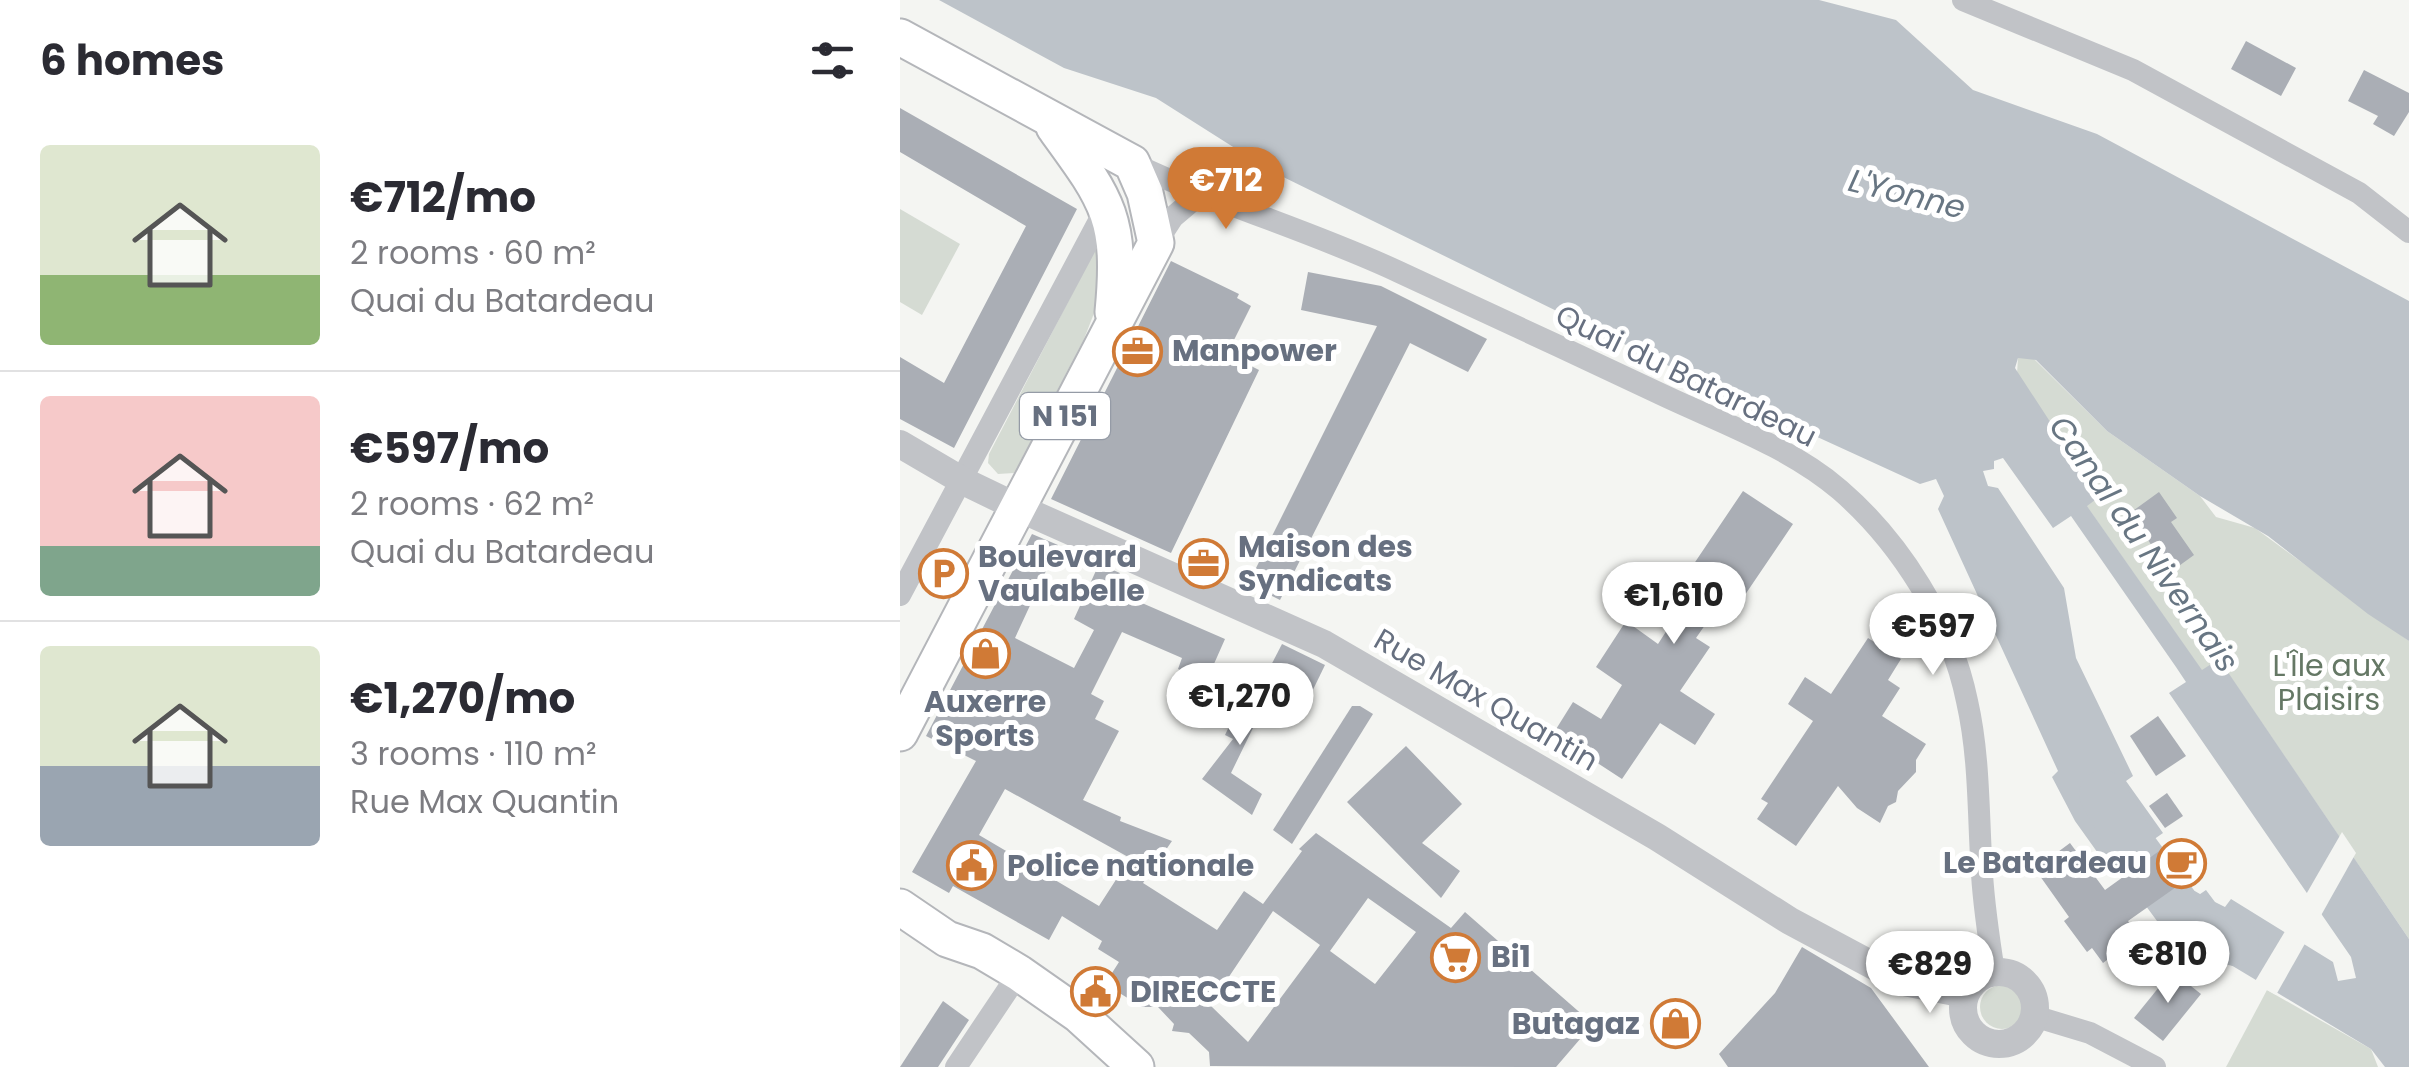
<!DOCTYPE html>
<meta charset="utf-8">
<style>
body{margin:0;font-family:Poppins,sans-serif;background:#f7f7f7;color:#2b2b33;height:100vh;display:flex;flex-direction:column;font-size:38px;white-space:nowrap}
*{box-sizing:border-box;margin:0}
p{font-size:32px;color:#7c7c81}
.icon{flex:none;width:55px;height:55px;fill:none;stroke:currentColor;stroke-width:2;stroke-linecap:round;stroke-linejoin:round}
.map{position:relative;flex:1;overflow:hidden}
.panel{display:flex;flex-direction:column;background:#fff;width:900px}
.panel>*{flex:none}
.price{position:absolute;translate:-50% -85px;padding:0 22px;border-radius:35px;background:#fff;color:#222;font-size:32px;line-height:65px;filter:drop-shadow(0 2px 5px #0008)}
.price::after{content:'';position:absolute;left:50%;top:60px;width:30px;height:22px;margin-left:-15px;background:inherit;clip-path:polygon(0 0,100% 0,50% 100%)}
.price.current{background:#d07a36;color:#fff}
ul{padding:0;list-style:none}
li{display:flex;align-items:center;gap:30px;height:250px;padding:0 40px}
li+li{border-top:2px solid #e1e1e2}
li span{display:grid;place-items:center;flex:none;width:280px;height:200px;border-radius:10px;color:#555}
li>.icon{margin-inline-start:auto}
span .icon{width:120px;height:120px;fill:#fffc;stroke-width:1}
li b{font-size:42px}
h2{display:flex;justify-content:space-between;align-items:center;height:120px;padding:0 40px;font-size:42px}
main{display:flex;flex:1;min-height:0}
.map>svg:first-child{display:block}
.green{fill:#d5dbd3}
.water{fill:#bdc3c9}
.pier{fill:#f4f5f2}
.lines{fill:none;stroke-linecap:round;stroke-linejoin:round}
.river{stroke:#bdc3c9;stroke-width:48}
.building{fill:#aaaeb5;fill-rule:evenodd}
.primary-casing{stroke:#b4b6ba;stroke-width:39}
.minor{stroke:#c1c3c7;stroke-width:22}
.tertiary{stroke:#c1c3c7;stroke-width:28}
.primary{stroke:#fff;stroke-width:35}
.labels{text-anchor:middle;stroke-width:10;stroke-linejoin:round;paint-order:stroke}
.shield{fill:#fff;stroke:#959ba6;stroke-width:2.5}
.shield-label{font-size:28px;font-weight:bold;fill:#677080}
.poi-label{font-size:30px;font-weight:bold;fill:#677080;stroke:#fff;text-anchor:start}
.street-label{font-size:30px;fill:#677080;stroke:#fff}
.park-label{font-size:30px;fill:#657865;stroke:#fff}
.water-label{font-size:32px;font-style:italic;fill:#687683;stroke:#fff}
</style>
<main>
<section class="panel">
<h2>6 homes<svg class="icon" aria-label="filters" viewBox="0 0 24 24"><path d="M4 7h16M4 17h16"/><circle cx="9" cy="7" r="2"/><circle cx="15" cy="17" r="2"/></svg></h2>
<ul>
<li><span style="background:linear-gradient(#dfe7d0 65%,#8fb573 0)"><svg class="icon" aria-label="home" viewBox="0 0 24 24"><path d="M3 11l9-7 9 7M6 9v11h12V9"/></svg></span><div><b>€712/mo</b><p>2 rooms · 60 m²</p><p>Quai du Batardeau</p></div></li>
<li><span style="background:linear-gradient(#f6c9c9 75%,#7fa58c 0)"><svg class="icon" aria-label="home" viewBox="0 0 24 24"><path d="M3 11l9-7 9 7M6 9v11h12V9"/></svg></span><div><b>€597/mo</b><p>2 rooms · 62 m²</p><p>Quai du Batardeau</p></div></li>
<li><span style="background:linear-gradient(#dfe7d0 60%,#9aa5b1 0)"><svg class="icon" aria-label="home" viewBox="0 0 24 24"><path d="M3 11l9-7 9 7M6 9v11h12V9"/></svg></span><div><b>€1,270/mo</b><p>3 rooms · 110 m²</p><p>Rue Max Quantin</p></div></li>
</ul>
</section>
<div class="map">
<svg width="1509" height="1067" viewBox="0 0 1509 1067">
<rect width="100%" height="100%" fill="#f4f5f2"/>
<g class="green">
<polygon points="0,209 60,244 22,315 0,302"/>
<polygon points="198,244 198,303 184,339 114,473 98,474 88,463 89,454"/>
<polygon points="1132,357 1207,431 1300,496 1316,517 1355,528 1509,641 1509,939 1319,660 1302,671 1186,505 1198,497 1117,374 1118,358"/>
<circle cx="1102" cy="1007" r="22"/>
<polygon points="1367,990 1471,1049 1478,1067 1326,1067"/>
</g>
<polygon class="water" points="39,0 919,0 996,20 1073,90 1197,134 1509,301 1509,641 1468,614 1368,536 1300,496 1207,431 1136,360 1118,358 1115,368 1199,497 1187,506 1302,670 1319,659 1509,939 1509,1067 1485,1067 1471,1049 1326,962 1269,952 1252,927 1306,890 1315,902 1325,907 1331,899 1433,962 1438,981 1456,978 1451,957 1269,693 1286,682 1276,667 1171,516 1153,528 1103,458 1094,461 1094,469 1083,471 1088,486 1098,488 1164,588 1176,658 1233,776 1226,781 1263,833 1210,870 1175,821 1152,777 1158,771 1038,509 1044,496 1036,479 1020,484 869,415 371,171 256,98 164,68"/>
<g class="pier">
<polygon points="1442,832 1456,853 1419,919 1404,898"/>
<polygon points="1387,928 1407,940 1376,995 1354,983"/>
</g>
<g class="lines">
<polyline class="river" points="1203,794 1236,852 1278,909 1335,942"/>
</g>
<g class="building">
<polygon points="1346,41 1396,68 1381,96 1331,69"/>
<polygon points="1464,70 1509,93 1509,112 1494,136 1473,124 1478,116 1448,101"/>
<polygon points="0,108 177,209 54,448 0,419 0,357 44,383 126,226 0,152"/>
<polygon points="271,261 339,294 337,298 351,306 327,354 359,370 271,553 151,499"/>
<polygon points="408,272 481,286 587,339 568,372 510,343 380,600 348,584 477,326 401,310"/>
<polygon points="843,491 893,524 832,614 819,605 796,638 810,647 780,691 815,714 795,745 760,723 722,779 653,734 673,702 701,719 722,685 696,667 726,621 758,644 767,630 772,633 801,592 783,580"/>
<polygon points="1259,492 1277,518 1271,522 1294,555 1265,576 1246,550 1252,546 1230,513"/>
<path d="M132 534 158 545 115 638 174 668 194 630 174 619 199 564 220 573 212 590 325 639 306 682 278 669 282 658 222 632 191 694 204 701 195 719 219 731 183 800 221 817 220 821 272 841 243 883 317 930 344 891 363 904 402 851 399 849 416 833 551 928 565 912 693 1024 656 1067 310 1066 309 1052 289 1033 272 1031 274 1024 258 1007H242L205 984 219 962 198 949 202 941 162 916 149 940 53 886 49 893 12 872 76 761 26 736ZM105 789 230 858 199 906 79 835ZM468 898 516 932 475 984 430 951ZM373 911 420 945 348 1042 310 1005Z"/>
<polygon points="968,638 1001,659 988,680 1000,688 982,716 1026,744 1016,760 1016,772 998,791 996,802 988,806 980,823 957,808 938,786 896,846 857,819 868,803 861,799 913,721 888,704 905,677 931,694"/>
<polygon points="382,644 425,665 408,700 364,679"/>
<polygon points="354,675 374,685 331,773 362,794 352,815 302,779 333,739 325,735"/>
<polygon points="452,706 460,706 473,714 392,844 373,830"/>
<polygon points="1258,716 1286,756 1256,776 1230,736"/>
<polygon points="506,746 562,804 522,843 560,871 541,898 447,802"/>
<polygon points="1267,793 1283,816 1265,828 1249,806"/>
<polygon points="1273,841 1296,873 1228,921 1238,936 1203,963 1192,948 1187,952 1164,921 1169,917 1135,869 1170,843 1205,890"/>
<polygon points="902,947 971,988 1029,1067 828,1067 819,1054 875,993"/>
<polygon points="1272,971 1301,994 1263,1041 1234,1018"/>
<polygon points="43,1001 69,1020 38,1067 0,1067"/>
</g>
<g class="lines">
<defs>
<g id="primary">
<polyline points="0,37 232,163 245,193 256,243 0,733"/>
<path d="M154 127C208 201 222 218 213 312"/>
<polyline points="0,907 47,939 82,951 119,973 179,1015 236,1067"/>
</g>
</defs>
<use href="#primary" class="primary-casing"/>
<g class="minor">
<polyline points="1063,0 1233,70 1459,193 1509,232"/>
<path d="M232 163C319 205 412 231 499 272 588 313 678 355 767 397 825 424 891 448 940 490 1000 542 1051 622 1067 701 1080 758 1078 817 1082 874 1084 907 1089 940 1094 972"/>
<polyline points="256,243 273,217 299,195"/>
<polyline points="0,595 207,206"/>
<polyline points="1134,1016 1190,1033 1255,1067"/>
<polyline points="56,1067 119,973"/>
</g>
<g class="tertiary">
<polyline points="0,444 63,481 119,508 424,644 757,837 890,921 1004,982 1065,994"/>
<circle cx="1099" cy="1008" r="36"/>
</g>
<use href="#primary" class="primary"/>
</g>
<defs>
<symbol id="office-ring" viewBox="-11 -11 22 22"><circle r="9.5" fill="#fff" stroke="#d07a36" stroke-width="1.5"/><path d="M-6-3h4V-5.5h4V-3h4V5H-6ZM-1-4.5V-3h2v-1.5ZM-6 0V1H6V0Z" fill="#d07a36"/></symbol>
<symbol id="parking-ring" viewBox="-11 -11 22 22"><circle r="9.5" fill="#fff" stroke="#d07a36" stroke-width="1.5"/><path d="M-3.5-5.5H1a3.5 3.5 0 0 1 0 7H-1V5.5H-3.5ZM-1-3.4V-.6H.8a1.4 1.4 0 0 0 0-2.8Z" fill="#d07a36"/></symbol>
<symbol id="shop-ring" viewBox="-11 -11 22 22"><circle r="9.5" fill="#fff" stroke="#d07a36" stroke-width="1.5"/><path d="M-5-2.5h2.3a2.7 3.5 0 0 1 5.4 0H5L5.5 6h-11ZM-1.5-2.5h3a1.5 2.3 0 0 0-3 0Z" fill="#d07a36"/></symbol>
<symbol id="cafe-ring" viewBox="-11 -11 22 22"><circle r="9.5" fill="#fff" stroke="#d07a36" stroke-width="1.5"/><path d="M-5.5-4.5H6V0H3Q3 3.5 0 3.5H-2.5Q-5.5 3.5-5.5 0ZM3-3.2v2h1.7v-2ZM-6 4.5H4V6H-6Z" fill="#d07a36"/></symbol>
<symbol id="civic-ring" viewBox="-11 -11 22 22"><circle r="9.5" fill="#fff" stroke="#d07a36" stroke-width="1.5"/><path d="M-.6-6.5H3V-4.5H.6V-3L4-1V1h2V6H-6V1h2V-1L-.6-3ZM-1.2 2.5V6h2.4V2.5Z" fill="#d07a36"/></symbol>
<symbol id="supermarket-ring" viewBox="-11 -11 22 22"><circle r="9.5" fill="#fff" stroke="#d07a36" stroke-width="1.5"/><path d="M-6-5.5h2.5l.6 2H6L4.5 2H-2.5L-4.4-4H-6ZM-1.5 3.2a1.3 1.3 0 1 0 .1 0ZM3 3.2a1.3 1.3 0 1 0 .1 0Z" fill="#d07a36"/></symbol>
</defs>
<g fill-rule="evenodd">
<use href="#office-ring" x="210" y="324" width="55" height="55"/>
<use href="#office-ring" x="276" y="536" width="55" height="55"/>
<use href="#parking-ring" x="16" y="546" width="55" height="55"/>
<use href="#shop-ring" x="58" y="626" width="55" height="55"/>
<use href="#cafe-ring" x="1254" y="836" width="55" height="55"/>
<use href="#civic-ring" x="44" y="838" width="55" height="55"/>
<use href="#supermarket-ring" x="528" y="930" width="55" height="55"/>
<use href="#civic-ring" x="168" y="964" width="55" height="55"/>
<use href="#shop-ring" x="748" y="996" width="55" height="55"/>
</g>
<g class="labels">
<rect class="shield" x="120" y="393" width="90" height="46" rx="8"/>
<g class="shield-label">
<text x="165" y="426">N 151</text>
</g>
<g class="poi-label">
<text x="272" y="361">Manpower</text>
<text x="338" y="557">Maison des<tspan x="338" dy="34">Syndicats</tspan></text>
<text x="78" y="567">Boulevard<tspan x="78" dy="34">Vaulabelle</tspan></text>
<text x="85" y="712" text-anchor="middle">Auxerre<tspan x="85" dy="34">Sports</tspan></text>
<text x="1247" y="873" text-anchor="end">Le Batardeau</text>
<text x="107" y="876">Police nationale</text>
<text x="591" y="967">Bi1</text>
<text x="230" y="1002">DIRECCTE</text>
<text x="740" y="1034" text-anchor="end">Butagaz</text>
</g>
<g class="street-label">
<text transform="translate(786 376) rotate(26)" y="10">Quai du Batardeau</text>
<text transform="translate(586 700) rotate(30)" y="10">Rue Max Quantin</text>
</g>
<g class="park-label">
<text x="1429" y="676">L'Île aux<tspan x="1429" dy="34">Plaisirs</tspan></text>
</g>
<g class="water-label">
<text transform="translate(1007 194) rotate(14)" y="11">L'Yonne</text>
<text transform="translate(1244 544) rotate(55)" y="11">Canal du Nivernais</text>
</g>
</g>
</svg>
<b class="price current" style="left:326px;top:232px">€712</b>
<b class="price" style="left:774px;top:647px">€1,610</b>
<b class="price" style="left:1033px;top:678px">€597</b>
<b class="price" style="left:340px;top:748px">€1,270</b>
<b class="price" style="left:1268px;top:1006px">€810</b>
<b class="price" style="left:1030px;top:1016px">€829</b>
</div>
</main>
